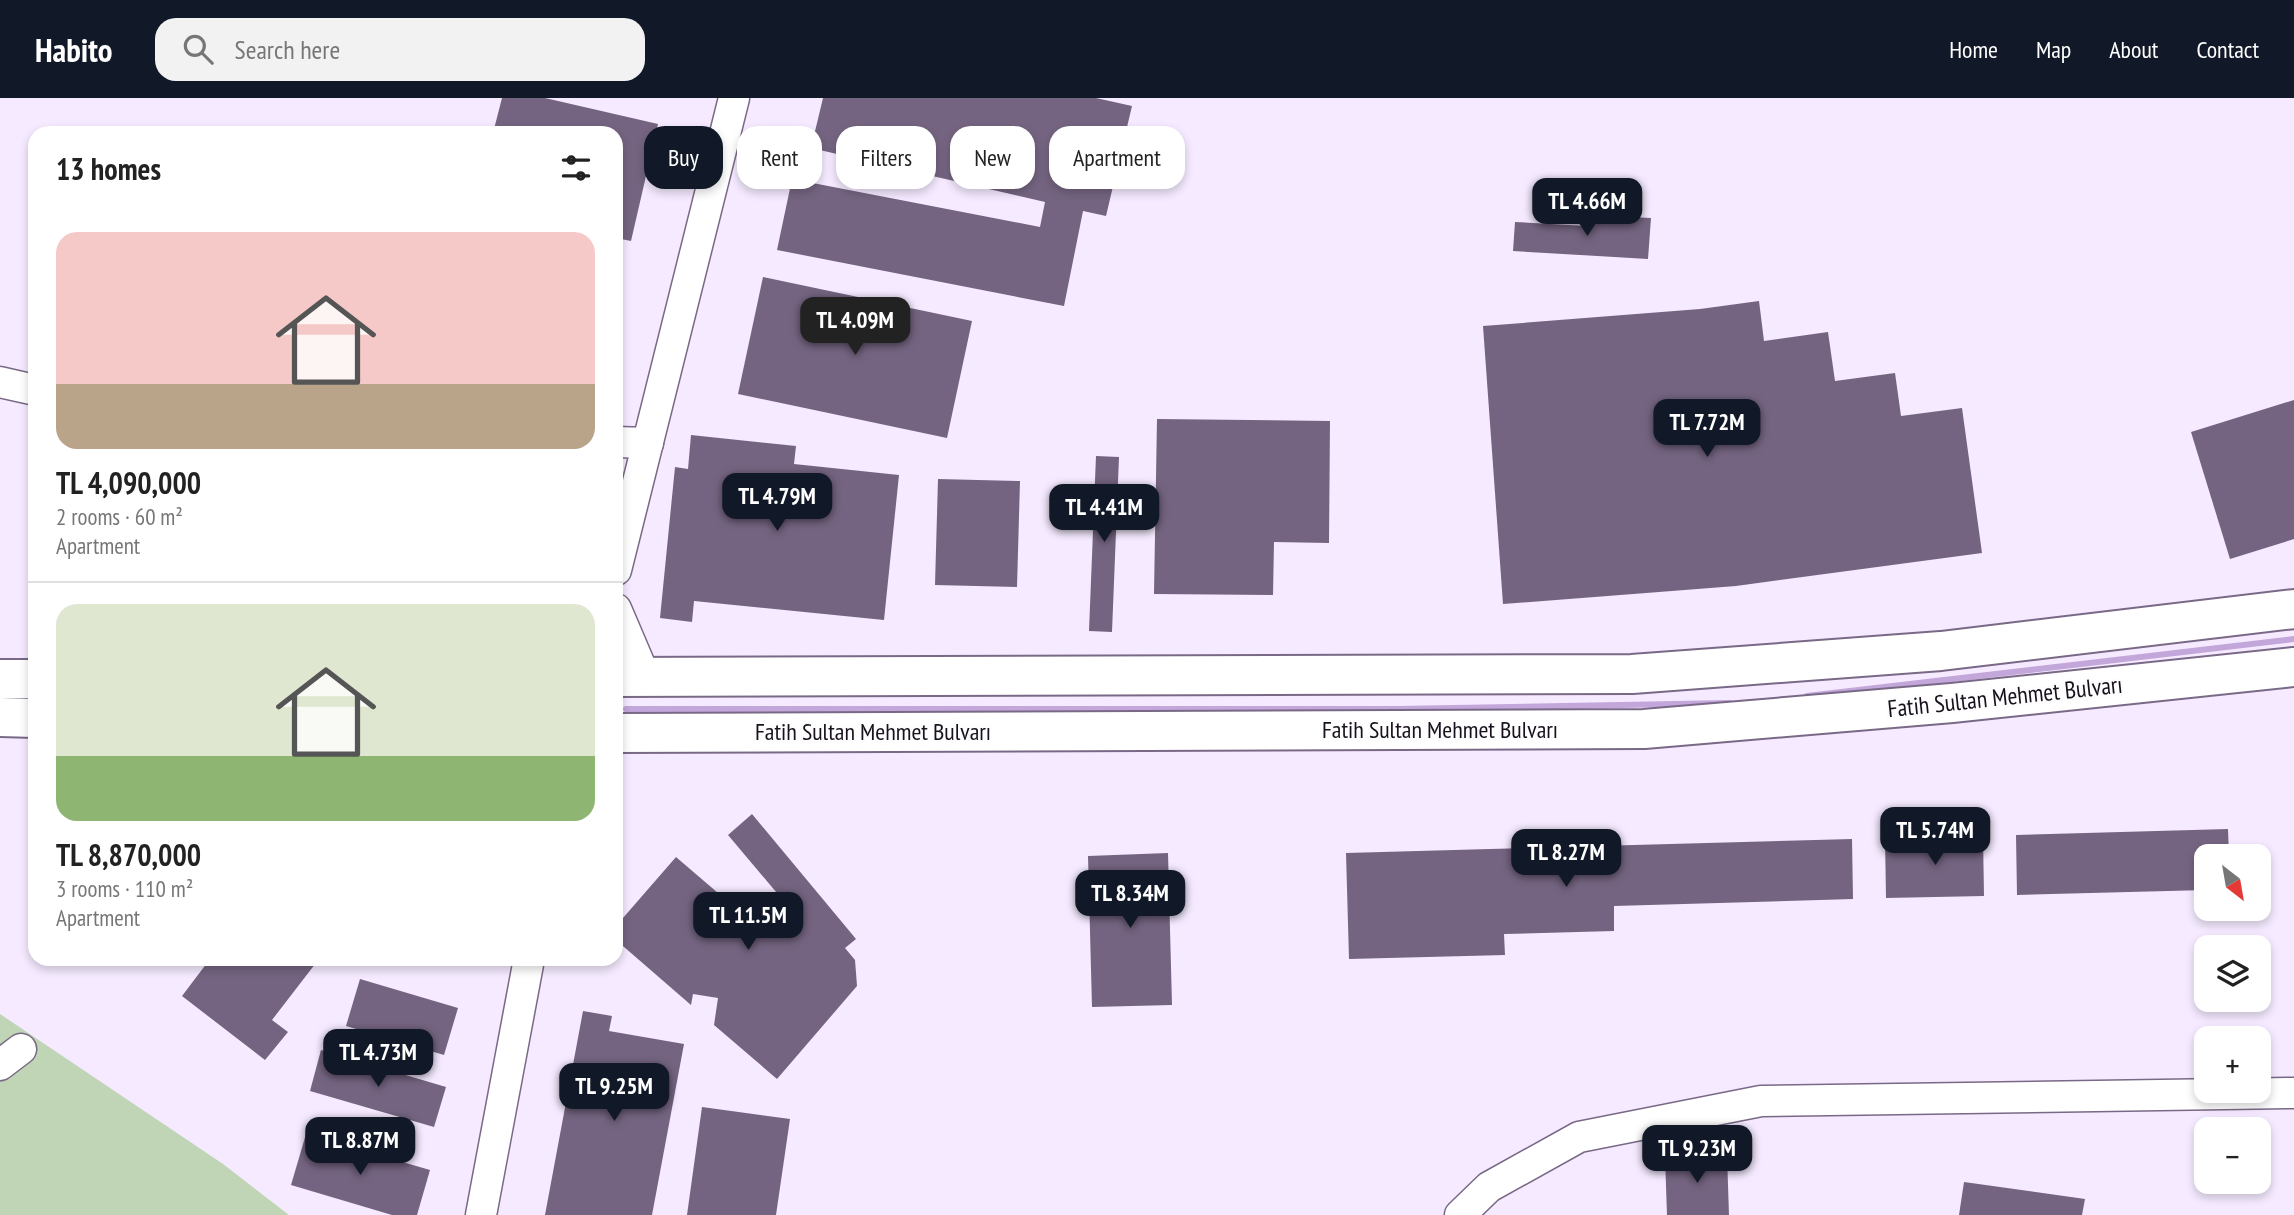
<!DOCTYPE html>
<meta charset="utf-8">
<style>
body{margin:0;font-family:"PT Sans Narrow",sans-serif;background:#f2f2f2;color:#222;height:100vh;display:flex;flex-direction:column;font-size:26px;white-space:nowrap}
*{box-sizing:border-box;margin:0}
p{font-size:23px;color:#767676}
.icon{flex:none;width:38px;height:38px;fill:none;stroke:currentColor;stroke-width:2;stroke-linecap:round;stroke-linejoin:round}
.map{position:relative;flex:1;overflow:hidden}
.drawer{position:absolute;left:28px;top:28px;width:595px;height:840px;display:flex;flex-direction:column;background:#fff;border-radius:21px;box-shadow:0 4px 10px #0003}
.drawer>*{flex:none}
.top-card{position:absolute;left:644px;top:28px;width:665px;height:63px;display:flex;gap:14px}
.needle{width:46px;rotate:149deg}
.controls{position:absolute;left:2194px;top:746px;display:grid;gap:14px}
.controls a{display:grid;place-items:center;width:77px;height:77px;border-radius:14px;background:#fff;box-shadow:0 4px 10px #0003;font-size:35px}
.price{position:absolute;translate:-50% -60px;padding:0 16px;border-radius:14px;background:#111827;color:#fff;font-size:23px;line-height:46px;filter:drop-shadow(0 2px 4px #0008)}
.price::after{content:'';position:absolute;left:50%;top:42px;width:21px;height:16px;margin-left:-10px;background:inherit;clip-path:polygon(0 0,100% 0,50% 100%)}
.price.on{background:#222;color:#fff}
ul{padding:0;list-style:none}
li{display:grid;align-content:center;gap:14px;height:371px;padding:0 28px}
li+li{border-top:2px solid #e0e0e0}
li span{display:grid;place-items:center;height:217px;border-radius:21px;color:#555}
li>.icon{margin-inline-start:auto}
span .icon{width:126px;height:126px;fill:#fffc;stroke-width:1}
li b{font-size:30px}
h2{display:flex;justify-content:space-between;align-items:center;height:84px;padding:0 28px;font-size:30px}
.pill{padding:0 24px;border-radius:21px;background:#fff;box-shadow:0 4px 10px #0003;font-size:24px;line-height:63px}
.pill.on{background:#111827;color:#fff}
header{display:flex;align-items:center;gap:42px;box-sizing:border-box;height:98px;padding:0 35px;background:#111827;color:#fff}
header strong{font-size:33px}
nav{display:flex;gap:38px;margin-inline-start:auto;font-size:24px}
.search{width:490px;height:63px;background:#f2f2f2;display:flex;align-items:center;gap:18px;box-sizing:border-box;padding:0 24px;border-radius:21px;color:#767676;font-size:26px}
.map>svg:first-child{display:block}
.green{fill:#bfd5b5}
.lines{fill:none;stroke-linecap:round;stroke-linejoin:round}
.stream{stroke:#c3a6da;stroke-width:6}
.building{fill:#746481}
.minor-casing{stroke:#796986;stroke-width:33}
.major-casing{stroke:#796986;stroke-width:42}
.minor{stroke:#fff;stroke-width:30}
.major{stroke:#fff;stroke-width:38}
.labels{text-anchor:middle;stroke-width:6;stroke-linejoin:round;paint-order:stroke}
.street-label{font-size:24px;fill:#18111d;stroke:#fdfdfd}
</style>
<header>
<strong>Habito</strong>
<div class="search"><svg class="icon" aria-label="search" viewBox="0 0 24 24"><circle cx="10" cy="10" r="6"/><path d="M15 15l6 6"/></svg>Search here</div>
<nav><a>Home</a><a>Map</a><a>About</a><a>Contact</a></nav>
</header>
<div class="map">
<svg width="2294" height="1117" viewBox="0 0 2294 1117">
<rect width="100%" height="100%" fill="#f5eaff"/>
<polygon class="green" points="0,916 223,1066 289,1117 0,1117"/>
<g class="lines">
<g class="stream">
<polyline points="1807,598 2294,541"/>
<polyline points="626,611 1397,611 1730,605"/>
</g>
</g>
<g class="building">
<polygon points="502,0 545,0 658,26 631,143 616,140 616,35 493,35"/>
<polygon points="823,0 1096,0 1132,8 1106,118 1083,113 1064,208 777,152 792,81 1040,129 1045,104 811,50"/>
<polygon points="1587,117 1651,120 1648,161 1513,153 1515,124 1586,128"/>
<polygon points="763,179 972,223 947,340 738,296"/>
<polygon points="1759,203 1764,243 1828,234 1835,283 1895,275 1901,318 1962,310 1982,455 1736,488 1503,506 1483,228 1700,211"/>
<polygon points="2294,302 2294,441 2230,461 2191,334"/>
<polygon points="1157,321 1330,323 1329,445 1274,444 1273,497 1154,496"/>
<polygon points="691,337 796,348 794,366 899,377 884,522 694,503 692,524 660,520 675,369 688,371"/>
<polygon points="1096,358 1119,359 1112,534 1089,533"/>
<polygon points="938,381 1020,383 1017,489 935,487"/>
<polygon points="752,716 856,841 845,850 855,862 857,888 777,981 714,927 718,900 693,896 691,907 616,842 616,828 676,759 753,825 782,801 728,737"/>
<polygon points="2228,731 2229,758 2207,758 2207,792 2017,797 2016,737"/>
<polygon points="1983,738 1984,798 1886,800 1885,740"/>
<polygon points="1852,741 1853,801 1614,808 1614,833 1504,836 1505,857 1349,861 1346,755"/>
<polygon points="1168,755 1172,907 1092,909 1088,758"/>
<polygon points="210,861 319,861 272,922 288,934 265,962 182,898"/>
<polygon points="360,881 458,910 444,957 346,928"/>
<polygon points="583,913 612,918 609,933 684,946 652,1117 545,1117"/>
<polygon points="321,952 446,989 434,1029 310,993"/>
<polygon points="702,1009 790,1021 776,1117 687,1117"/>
<polygon points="306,1036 430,1072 417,1117 392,1117 291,1087"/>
<polygon points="1727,1057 1729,1117 1667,1117 1665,1059"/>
<polygon points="1964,1084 2085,1101 2082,1117 1959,1117"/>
</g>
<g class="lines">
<defs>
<g id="minor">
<polyline points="0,284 35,292"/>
<polyline points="616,344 648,345"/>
<polyline points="616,472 734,0"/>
<polyline points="616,511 645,579"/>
<polyline points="0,967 21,951"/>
<polyline points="481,1117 529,861"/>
<polyline points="1460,1117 1489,1089 1579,1039 1761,1003 2294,995"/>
</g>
<g id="major">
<polyline points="616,579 1632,576 1941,553 2294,511"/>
<polyline points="0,581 35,581"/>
<polyline points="0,619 35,620"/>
<polyline points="616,635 1644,631 1952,605 2294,569"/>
</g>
</defs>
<use href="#minor" class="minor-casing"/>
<use href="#major" class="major-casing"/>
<use href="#minor" class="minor"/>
<use href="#major" class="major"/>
</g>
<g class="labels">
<g class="street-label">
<text transform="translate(2005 599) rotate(-6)" y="8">Fatih Sultan Mehmet Bulvarı</text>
<text x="1440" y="640">Fatih Sultan Mehmet Bulvarı</text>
<text x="873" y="642">Fatih Sultan Mehmet Bulvarı</text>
</g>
</g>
</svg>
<div class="controls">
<a><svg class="needle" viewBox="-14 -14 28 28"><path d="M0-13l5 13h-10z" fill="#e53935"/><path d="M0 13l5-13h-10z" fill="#767676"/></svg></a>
<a><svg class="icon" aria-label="layers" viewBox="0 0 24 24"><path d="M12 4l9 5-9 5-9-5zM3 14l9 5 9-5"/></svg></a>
<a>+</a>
<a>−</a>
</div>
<b class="price" style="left:1587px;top:140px">TL 4.66M</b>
<b class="price on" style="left:855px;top:259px">TL 4.09M</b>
<b class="price" style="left:1707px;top:361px">TL 7.72M</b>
<b class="price" style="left:777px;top:435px">TL 4.79M</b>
<b class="price" style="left:1104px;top:446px">TL 4.41M</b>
<b class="price" style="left:1935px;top:769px">TL 5.74M</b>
<b class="price" style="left:1566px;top:791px">TL 8.27M</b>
<b class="price" style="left:1130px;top:832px">TL 8.34M</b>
<b class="price" style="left:748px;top:854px">TL 11.5M</b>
<b class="price" style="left:378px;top:991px">TL 4.73M</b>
<b class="price" style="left:614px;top:1025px">TL 9.25M</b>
<b class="price" style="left:360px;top:1079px">TL 8.87M</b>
<b class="price" style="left:1697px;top:1087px">TL 9.23M</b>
<div class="top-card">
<a class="pill on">Buy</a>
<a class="pill">Rent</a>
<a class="pill">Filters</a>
<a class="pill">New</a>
<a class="pill">Apartment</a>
</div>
<section class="drawer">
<h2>13 homes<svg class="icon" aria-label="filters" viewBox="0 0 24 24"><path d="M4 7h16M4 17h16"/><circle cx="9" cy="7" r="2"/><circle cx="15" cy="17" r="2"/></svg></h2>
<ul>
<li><span style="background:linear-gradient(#f6c9c9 70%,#b9a48a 0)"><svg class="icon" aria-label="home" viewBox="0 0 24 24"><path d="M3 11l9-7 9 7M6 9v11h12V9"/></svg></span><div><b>TL 4,090,000</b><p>2 rooms · 60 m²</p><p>Apartment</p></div></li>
<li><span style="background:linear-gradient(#dfe7d0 70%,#8fb573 0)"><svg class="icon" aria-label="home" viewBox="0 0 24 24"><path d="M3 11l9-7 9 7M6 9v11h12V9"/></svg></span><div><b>TL 8,870,000</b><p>3 rooms · 110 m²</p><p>Apartment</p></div></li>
</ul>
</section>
</div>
